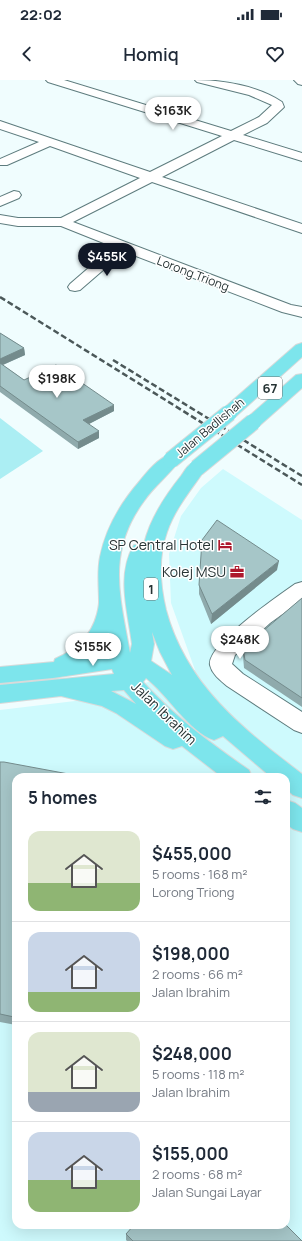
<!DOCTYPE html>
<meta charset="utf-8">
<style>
body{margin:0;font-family:Manrope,sans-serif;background:#f6f6f7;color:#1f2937;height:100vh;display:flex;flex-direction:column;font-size:15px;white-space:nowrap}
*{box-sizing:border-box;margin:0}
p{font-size:13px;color:#747a83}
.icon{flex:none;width:22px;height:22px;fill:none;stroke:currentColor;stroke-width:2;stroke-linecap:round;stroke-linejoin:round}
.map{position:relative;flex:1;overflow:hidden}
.side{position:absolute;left:12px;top:693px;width:278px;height:456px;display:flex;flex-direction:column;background:#fff;border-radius:12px;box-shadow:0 4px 16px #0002}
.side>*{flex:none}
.price{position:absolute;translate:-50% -34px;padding:0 9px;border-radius:14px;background:#fff;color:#222;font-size:13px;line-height:26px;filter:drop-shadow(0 1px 2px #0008)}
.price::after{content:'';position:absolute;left:50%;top:24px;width:12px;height:9px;margin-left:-6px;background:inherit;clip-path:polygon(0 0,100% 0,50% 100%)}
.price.current{background:#111827;color:#fff}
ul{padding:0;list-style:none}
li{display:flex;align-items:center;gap:12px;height:100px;padding:0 16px}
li+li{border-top:1px solid #e0e1e3}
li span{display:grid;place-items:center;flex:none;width:112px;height:80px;border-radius:12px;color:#555}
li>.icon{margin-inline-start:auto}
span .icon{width:48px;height:48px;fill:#fffc;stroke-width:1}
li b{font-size:17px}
h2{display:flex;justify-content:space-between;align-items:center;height:48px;padding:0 16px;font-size:17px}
.status{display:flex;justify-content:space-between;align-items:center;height:28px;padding:0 20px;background:#fff;direction:ltr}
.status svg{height:11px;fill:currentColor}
header{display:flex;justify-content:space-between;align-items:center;height:52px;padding:0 16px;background:#fff;font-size:18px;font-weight:600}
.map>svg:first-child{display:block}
.built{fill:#cefafd;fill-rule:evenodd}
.green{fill:#abeef3}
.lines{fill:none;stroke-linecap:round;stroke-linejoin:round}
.minor-casing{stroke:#5e7c7e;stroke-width:2}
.major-casing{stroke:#d8dada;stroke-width:2}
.minor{fill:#fff;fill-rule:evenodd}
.major{fill:#7de5ec;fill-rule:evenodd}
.rail{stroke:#4b5859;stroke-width:2.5;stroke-dasharray:6 3;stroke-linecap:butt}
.major-bridge-casing{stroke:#d8dada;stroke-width:18;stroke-linecap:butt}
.major-bridge{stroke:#7de5ec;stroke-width:16}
.wall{fill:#8faaac}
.shaded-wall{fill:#748b8c}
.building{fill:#a6c6c8;stroke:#748b8c}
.labels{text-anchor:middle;stroke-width:3;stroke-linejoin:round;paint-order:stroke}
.far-street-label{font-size:12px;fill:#263334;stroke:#fff}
.shield{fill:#fff;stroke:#677071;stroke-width:1}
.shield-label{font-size:13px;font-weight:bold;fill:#263334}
.poi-label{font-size:14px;fill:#263334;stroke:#fff;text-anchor:end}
.street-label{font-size:14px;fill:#263334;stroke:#fff}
</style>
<div class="status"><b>22:02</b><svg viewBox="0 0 49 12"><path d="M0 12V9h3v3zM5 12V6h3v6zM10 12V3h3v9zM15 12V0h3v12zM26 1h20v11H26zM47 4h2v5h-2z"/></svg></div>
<header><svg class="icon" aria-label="back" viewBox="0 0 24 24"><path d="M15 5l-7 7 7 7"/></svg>Homiq<svg class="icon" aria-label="heart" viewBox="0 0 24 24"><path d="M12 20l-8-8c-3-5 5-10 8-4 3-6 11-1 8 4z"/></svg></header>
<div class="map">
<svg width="302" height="1161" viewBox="0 0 302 1161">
<rect width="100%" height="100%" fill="#f0fdfe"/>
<path class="built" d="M223 389 302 440V1161H0V630L75 621 195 590 171 523 169 474 181 436 201 408ZM16 697H286V1145H16Z"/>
<polygon class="green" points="0,338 43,371 0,399"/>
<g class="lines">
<defs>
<g id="minor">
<path d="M46 0H64L231 51 259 37 272 25 249 15 197 2 195 0C224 0 258 6 282 22L284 27 282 29 267 43 243 55 302 73V81L234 60 162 97 302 144V153L152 102 73 142 291 225 302 227V237L282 232 128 173 102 191 80 210 75 211 70 210 68 207 70 204 92 185 116 168 61 146H18L0 143V135L18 138H61L140 98 50 66 7 85H0V79L39 62 0 49V41L150 92 222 56 48 2Z"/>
<polygon points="294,0 302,0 302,5 298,4"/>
<polygon points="14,111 19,112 21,115 19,118 0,126 0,117"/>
<path d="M302 502V520L270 543 235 575 232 584 243 594 302 632V653L294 650 227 606C220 600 212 594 210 585 206 565 278 516 295 504Z"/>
</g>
<g id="major">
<polygon points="302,263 302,277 235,337 229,338 223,337 220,333 223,329 296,265"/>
<polygon points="302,294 302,308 259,346 253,347 247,346 244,342 247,338 296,295"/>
<path d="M171 374 177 376 180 380C170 394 154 406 144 421 106 472 120 517 130 573L132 564C128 532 116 495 134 465L144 464C150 439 165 416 181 396 184 392 187 386 191 384 195 382 199 383 203 384L206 388C192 409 175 428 167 452 158 477 160 505 166 530 186 605 243 649 302 694V718L293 715 286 709V697H271L223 656 214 660C189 652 168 615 146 598L143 602C174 636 211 664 249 690L252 697H222L182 666 173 669 165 666 116 633 102 626 61 616 0 623V605L114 594 112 589 53 598 0 603V587L54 582 55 579C76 569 91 557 97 534 98 530 99 526 99 522 99 507 97 492 100 477 106 448 120 424 139 402 147 392 158 378 171 374ZM152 552 160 572 172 595 151 581 154 564ZM107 561 109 574 94 576ZM124 610 136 624 111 611Z"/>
<polygon points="286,720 295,723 302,728 302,752 293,749 286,744"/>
</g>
</defs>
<use href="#minor" class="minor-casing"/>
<use href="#major" class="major-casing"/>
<use href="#minor" class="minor"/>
<use href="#major" class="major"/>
<g class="rail">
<polyline points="0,217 302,405"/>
<polyline points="113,280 302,396"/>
</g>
<defs>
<g id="major-bridge">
<polyline points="171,380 229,333"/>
<polyline points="197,388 253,342"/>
</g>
</defs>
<use href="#major-bridge" class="major-bridge-casing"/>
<use href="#major-bridge" class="major-bridge"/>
</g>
<g class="wall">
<polygon points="0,253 24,268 25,275 3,285 24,300 114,331 89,344 99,358 78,369 0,312"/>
<polygon points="277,490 211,544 199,514 199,505"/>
<polygon points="302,518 302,627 244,588 243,576 243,568"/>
<polygon points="0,682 16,945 0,942"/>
<polygon points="126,1154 302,1161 127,1161 126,1160"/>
</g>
<g class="shaded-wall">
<polygon points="24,268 25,275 0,286 0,279"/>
<polygon points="114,325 114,331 83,347 83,340"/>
<polygon points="99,351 99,358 78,369 78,362"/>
<polygon points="279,481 277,490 211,544 212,534"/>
<polygon points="16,936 16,945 14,937"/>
</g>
<g class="building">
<polygon points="0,253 24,268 0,279"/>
<polygon points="0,283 24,300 56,285 114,325 83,340 99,351 78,362 0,306"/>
<polygon points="217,440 279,481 212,534 199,505 202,460"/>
<polygon points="302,518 302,618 245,580 243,568"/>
<polygon points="0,682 4,682 74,695 80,697 16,697 16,936 14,937 0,934"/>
<polygon points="134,1145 286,1145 302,1161 133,1161 126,1154"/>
</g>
<defs>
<symbol id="hotel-bare" viewBox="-9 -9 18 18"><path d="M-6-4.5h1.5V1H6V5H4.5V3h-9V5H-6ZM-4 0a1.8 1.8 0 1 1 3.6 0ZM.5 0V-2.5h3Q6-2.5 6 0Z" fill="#ad192d" stroke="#fff" stroke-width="2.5" paint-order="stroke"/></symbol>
<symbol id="office-bare" viewBox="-9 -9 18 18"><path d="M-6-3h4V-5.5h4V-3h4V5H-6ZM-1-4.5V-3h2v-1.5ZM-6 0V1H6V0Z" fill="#ad192d" stroke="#fff" stroke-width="2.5" paint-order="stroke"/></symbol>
</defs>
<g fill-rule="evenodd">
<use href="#hotel-bare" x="215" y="455" width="20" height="20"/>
<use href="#office-bare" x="227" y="482" width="20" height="20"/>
</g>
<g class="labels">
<g class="far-street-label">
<text transform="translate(193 194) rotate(21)" y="4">Lorong Triong</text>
<text transform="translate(210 348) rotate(-40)" y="4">Jalan Badlishah</text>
</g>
<g class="shield">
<rect x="258" y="297" width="24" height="22" rx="3"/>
<rect x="144" y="498" width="14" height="22" rx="3"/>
</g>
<g class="shield-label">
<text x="270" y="313">67</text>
<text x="151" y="514">1</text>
</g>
<g class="poi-label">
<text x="214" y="470">SP Central Hotel</text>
<text x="226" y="497">Kolej MSU</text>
</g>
<g class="street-label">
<text transform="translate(164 633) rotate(44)" y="5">Jalan Ibrahim</text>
</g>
</g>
</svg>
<b class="price" style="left:173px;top:51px">$163K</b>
<b class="price current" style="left:107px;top:197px">$455K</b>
<b class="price" style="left:57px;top:319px">$198K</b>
<b class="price" style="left:240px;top:580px">$248K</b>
<b class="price" style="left:93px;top:587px">$155K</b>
<section class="side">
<h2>5 homes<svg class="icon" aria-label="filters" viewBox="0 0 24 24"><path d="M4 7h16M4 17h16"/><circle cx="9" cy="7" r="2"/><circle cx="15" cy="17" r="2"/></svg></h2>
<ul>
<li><span style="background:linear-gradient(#dfe7d0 65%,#8fb573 0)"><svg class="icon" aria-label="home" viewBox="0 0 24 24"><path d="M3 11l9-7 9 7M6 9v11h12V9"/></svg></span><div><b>$455,000</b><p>5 rooms · 168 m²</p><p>Lorong Triong</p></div></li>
<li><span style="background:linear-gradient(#c9d6e8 75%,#8fb573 0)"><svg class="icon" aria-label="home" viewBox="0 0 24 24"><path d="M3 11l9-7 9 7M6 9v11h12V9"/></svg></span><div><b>$198,000</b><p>2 rooms · 66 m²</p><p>Jalan Ibrahim</p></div></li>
<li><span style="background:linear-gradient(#dfe7d0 75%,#9aa5b1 0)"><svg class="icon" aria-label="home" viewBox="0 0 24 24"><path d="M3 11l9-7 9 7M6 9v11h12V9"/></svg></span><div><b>$248,000</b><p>5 rooms · 118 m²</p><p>Jalan Ibrahim</p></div></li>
<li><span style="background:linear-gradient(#c9d6e8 60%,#8fb573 0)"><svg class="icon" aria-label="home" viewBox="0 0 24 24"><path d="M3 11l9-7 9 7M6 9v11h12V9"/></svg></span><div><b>$155,000</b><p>2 rooms · 68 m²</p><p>Jalan Sungai Layar</p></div></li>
</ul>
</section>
</div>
